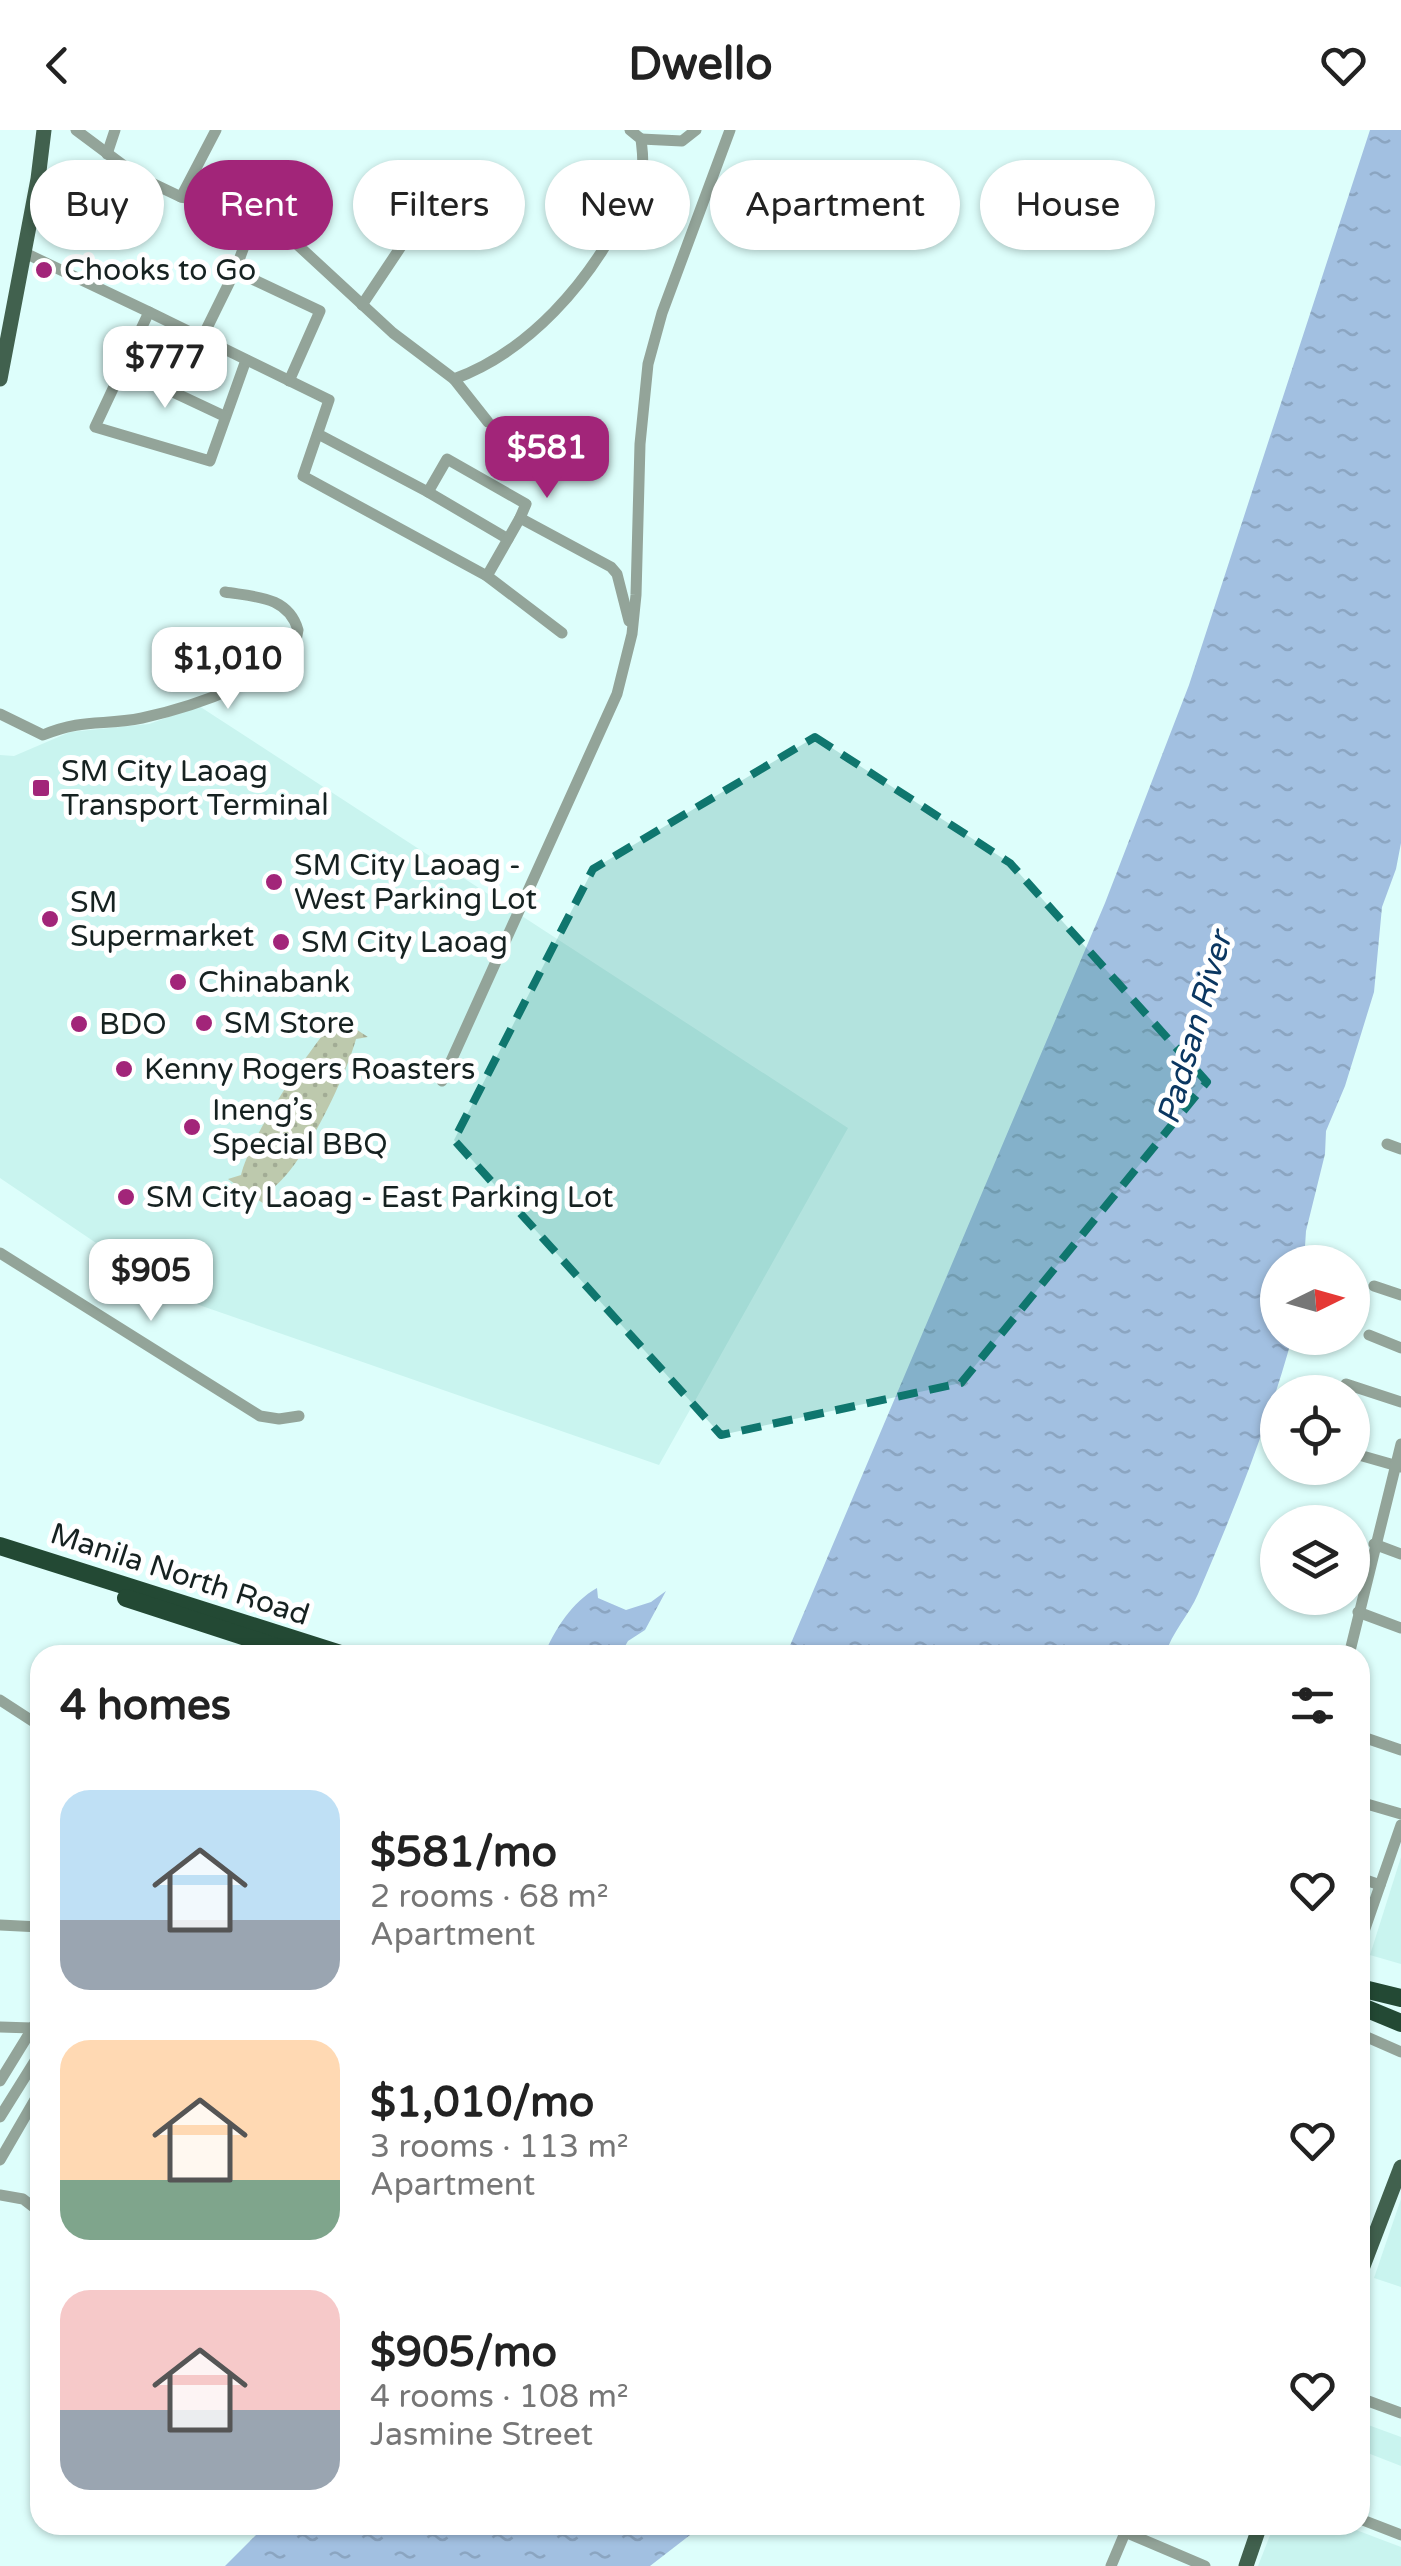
<!DOCTYPE html>
<meta charset="utf-8">
<style>
body{margin:0;font-family:"Varela Round",sans-serif;background:#f6f6f6;color:#222;height:100vh;display:flex;flex-direction:column;font-size:38px;white-space:nowrap}
*{box-sizing:border-box;margin:0}
p{font-size:32px;color:#767676}
.icon{flex:none;width:55px;height:55px;fill:none;stroke:currentColor;stroke-width:2;stroke-linecap:round;stroke-linejoin:round}
.map{position:relative;flex:1;overflow:hidden}
.side{position:absolute;left:30px;top:1515px;width:1340px;height:890px;display:flex;flex-direction:column;background:#fff;border-radius:30px;box-shadow:0 2px 8px #0004}
.side>*{flex:none}
.banner{position:absolute;left:30px;top:30px;width:1342px;height:90px;display:flex;gap:20px}
.needle{width:65px;rotate:85deg}
.controls{position:absolute;left:1260px;top:1115px;display:grid;gap:20px}
.controls a{display:grid;place-items:center;width:110px;height:110px;border-radius:50%;background:#fff;box-shadow:0 2px 8px #0004;font-size:50px}
.price{position:absolute;translate:-50% -85px;padding:0 22px;border-radius:20px;background:#fff;color:#222;font-size:32px;line-height:65px;filter:drop-shadow(0 2px 5px #0008)}
.price::after{content:'';position:absolute;left:50%;top:60px;width:30px;height:22px;margin-left:-15px;background:inherit;clip-path:polygon(0 0,100% 0,50% 100%)}
.price.active{background:#a22579;color:#fff}
ul{padding:0;list-style:none}
li{display:flex;align-items:center;gap:30px;height:250px;padding:0 30px}
li span{display:grid;place-items:center;flex:none;width:280px;height:200px;border-radius:30px;color:#555}
li>.icon{margin-inline-start:auto}
span .icon{width:120px;height:120px;fill:#fffc;stroke-width:1}
li b{font-size:42px}
h2{display:flex;justify-content:space-between;align-items:center;height:120px;padding:0 30px;font-size:42px}
.pill{padding:0 35px;border-radius:45px;background:#fff;box-shadow:0 2px 8px #0004;font-size:35px;line-height:90px}
.pill.active{background:#a22579;color:#fff}
header{display:flex;justify-content:space-between;align-items:center;height:130px;padding:0 30px;background:#fff;font-size:45px;font-weight:800}
.map>svg:first-child{display:block}
.built{fill:#c9f4ef}
.park{fill:url(#park-dots)}
.water{fill:url(#water-ripples)}
.lines{fill:none;stroke-linecap:round;stroke-linejoin:round}
.minor{stroke:#93a499;stroke-width:11}
.major{stroke:#41614e;stroke-width:15}
.highway{stroke:#234934;stroke-width:18}
.marked{fill:#0f766e;fill-opacity:0.2;stroke:#0f766e;stroke-width:8;stroke-dasharray:20 12;stroke-linejoin:round}
.poi-dot{fill:#a22579;stroke:#fff;stroke-width:4}
.labels{text-anchor:middle;stroke-width:10;stroke-linejoin:round;paint-order:stroke}
.poi-label{font-size:30px;fill:#162221;stroke:#fff;text-anchor:start}
.street-label{font-size:30px;fill:#162221;stroke:#fff}
.water-label{font-size:32px;font-style:italic;fill:#0b3761;stroke:#fff}
</style>
<header><svg class="icon" aria-label="back" viewBox="0 0 24 24"><path d="M15 5l-7 7 7 7"/></svg>Dwello<svg class="icon" aria-label="heart" viewBox="0 0 24 24"><path d="M12 20l-8-8c-3-5 5-10 8-4 3-6 11-1 8 4z"/></svg></header>
<div class="map">
<svg width="1401" height="2436" viewBox="0 0 1401 2436">
<defs>
<pattern id="park-dots" width="8" height="8" patternUnits="userSpaceOnUse" patternTransform="scale(2.5)"><rect width="8" height="8" fill="#bdc9ad"/><path d="M2 2h.1M6 6h.1" fill="none" stroke="#a2ac95" stroke-width="1.8" stroke-linecap="round"/></pattern>
<pattern id="water-ripples" width="26" height="14" patternUnits="userSpaceOnUse" patternTransform="scale(2.5)"><rect width="26" height="14" fill="#a2c0e1"/><path d="M2 4q2-2 4 0t4 0M15 11q2-2 4 0t4 0" fill="none" stroke="#8ba5c1"/></pattern>
</defs>
<rect width="100%" height="100%" fill="#ddfefb"/>
<g class="built">
<polygon points="199,576 848,998 659,1335 176,1167 0,1048 0,625 14,626 70,602 149,594"/>
<polygon points="1401,1727 1401,1834 1370,1825"/>
<polygon points="1401,2069 1401,2157 1374,2148"/>
<polygon points="1360,2292 1401,2307 1401,2336 1360,2320"/>
<polygon points="1274,2395 1343,2395 1401,2417 1401,2436 1258,2436"/>
</g>
<path class="park" d="M331 883 368 907 356 909C345 949 302 1040 268 1062L267 1076 228 1049 241 1045C251 1005 305 926 333 892Z"/>
<g class="water">
<path d="M1370 0H1401V713L1396 739 1382 777 1374 862 1345 956 1326 1001 1325 1024 1306 1101 1304 1132H1278V1208H1292C1268 1295 1234 1380 1198 1464 1189 1485 1172 1502 1165 1525H786L1105 773 1189 555Z"/>
<path d="M597 1458 598 1468 626 1480 651 1472 666 1461 645 1500 628 1511 620 1525H544C555 1499 572 1472 597 1458Z"/>
<polygon points="266,2395 703,2395 650,2436 225,2436"/>
</g>
<g class="lines">
<g class="minor">
<path d="M76 0 139 47 181 67 262 82 393 203 454 249C530 221 588 153 624 83 631 69 640 56 642 40 644 30 642 19 641 9L630 0"/>
<polyline points="641,9 682,11 696,0"/>
<polyline points="107,24 115,0"/>
<polyline points="181,67 216,0"/>
<polyline points="25,123 149,182 95,297 210,331 246,230"/>
<polyline points="235,141 257,81"/>
<polyline points="362,175 428,76"/>
<polyline points="149,182 329,270 303,346 487,446 562,503"/>
<polyline points="202,208 235,141 320,181 289,251"/>
<polyline points="124,239 224,286"/>
<polyline points="454,249 488,292"/>
<polyline points="318,304 428,362 508,409"/>
<polyline points="428,362 447,329 526,374 520,388 611,437 617,444 629,491"/>
<polyline points="487,446 520,388"/>
<path d="M0 584 43 605C84 588 103 596 142 588 183 579 294 547 298 500 288 466 255 467 225 462"/>
<polyline points="442,951 617,564 632,504 636,465 640,314 648,234 662,183 730,0"/>
<polyline points="1387,1014 1401,1019"/>
<polyline points="0,1123 260,1286 279,1289 299,1286"/>
<polyline points="1374,1156 1401,1165"/>
<polyline points="1369,1205 1401,1218"/>
<polyline points="1346,1254 1401,1272"/>
<polyline points="1352,1323 1401,1337"/>
<polyline points="1374,1414 1401,1424"/>
<polyline points="1358,1482 1401,1498"/>
<polyline points="1349,1525 1401,1314"/>
<polyline points="0,1570 40,1596"/>
<polyline points="1360,1606 1401,1620"/>
<polyline points="1360,1672 1401,1684"/>
<polyline points="1360,1748 1380,1755"/>
<polyline points="0,1795 40,1797"/>
<polyline points="1360,1813 1401,1695"/>
<polyline points="0,1897 32,1898"/>
<polyline points="1360,1904 1401,1922"/>
<polyline points="0,1951 40,1886"/>
<polyline points="0,1987 40,1923"/>
<polyline points="0,2030 40,1961"/>
<polyline points="0,2065 23,2069 40,2082"/>
<polyline points="1360,2268 1401,2283"/>
<polyline points="1360,2389 1401,2405"/>
<polyline points="1125,2402 1205,2436"/>
<polyline points="1111,2436 1127,2398"/>
</g>
<g class="major">
<polyline points="0,249 38,49 44,0"/>
<polyline points="1360,2144 1401,2037"/>
<polyline points="1246,2436 1260,2395"/>
</g>
<g class="highway">
<polyline points="0,1416 344,1525"/>
<polyline points="126,1468 301,1525"/>
<polyline points="1360,1858 1401,1868"/>
<polyline points="1360,1876 1401,1893"/>
</g>
</g>
<path class="marked" d="M815 607 1010 733 1207 952 961 1253 721 1305 454 1010 593 739Z"/>
<g class="poi-dot">
<circle cx="44" cy="140" r="10"/>
<rect x="31" y="648" width="20" height="20" rx="5"/>
<circle cx="274" cy="752" r="10"/>
<circle cx="50" cy="789" r="10"/>
<circle cx="281" cy="812" r="10"/>
<circle cx="178" cy="852" r="10"/>
<circle cx="204" cy="893" r="10"/>
<circle cx="79" cy="894" r="10"/>
<circle cx="124" cy="939" r="10"/>
<circle cx="192" cy="997" r="10"/>
<circle cx="126" cy="1067" r="10"/>
</g>
<g class="labels">
<g class="poi-label">
<text x="64" y="150">Chooks to Go</text>
<text x="61" y="651">SM City Laoag<tspan x="61" dy="34">Transport Terminal</tspan></text>
<text x="294" y="745">SM City Laoag -<tspan x="294" dy="34">West Parking Lot</tspan></text>
<text x="70" y="782">SM<tspan x="70" dy="34">Supermarket</tspan></text>
<text x="301" y="822">SM City Laoag</text>
<text x="198" y="862">Chinabank</text>
<text x="224" y="903">SM Store</text>
<text x="99" y="904">BDO</text>
<text x="144" y="949">Kenny Rogers Roasters</text>
<text x="212" y="990">Ineng’s<tspan x="212" dy="34">Special BBQ</tspan></text>
<text x="146" y="1077">SM City Laoag - East Parking Lot</text>
</g>
<g class="street-label">
<text transform="translate(180 1444) rotate(18)" y="10">Manila North Road</text>
</g>
<g class="water-label">
<text transform="translate(1194 898) rotate(-74)" y="11">Padsan River</text>
</g>
</g>
</svg>
<div class="controls">
<a><svg class="needle" viewBox="-14 -14 28 28"><path d="M0-13l5 13h-10z" fill="#e53935"/><path d="M0 13l5-13h-10z" fill="#767676"/></svg></a>
<a><svg class="icon" aria-label="locate" viewBox="0 0 24 24"><circle cx="12" cy="12" r="6"/><path d="M12 2v4M12 18v4M2 12h4M18 12h4"/></svg></a>
<a><svg class="icon" aria-label="layers" viewBox="0 0 24 24"><path d="M12 4l9 5-9 5-9-5zM3 14l9 5 9-5"/></svg></a>
</div>
<b class="price" style="left:165px;top:281px">$777</b>
<b class="price active" style="left:547px;top:371px">$581</b>
<b class="price" style="left:228px;top:582px">$1,010</b>
<b class="price" style="left:151px;top:1194px">$905</b>
<div class="banner">
<a class="pill">Buy</a>
<a class="pill active">Rent</a>
<a class="pill">Filters</a>
<a class="pill">New</a>
<a class="pill">Apartment</a>
<a class="pill">House</a>
</div>
<section class="side">
<h2>4 homes<svg class="icon" aria-label="filters" viewBox="0 0 24 24"><path d="M4 7h16M4 17h16"/><circle cx="9" cy="7" r="2"/><circle cx="15" cy="17" r="2"/></svg></h2>
<ul>
<li><span style="background:linear-gradient(#bfe0f5 65%,#9aa5b1 0)"><svg class="icon" aria-label="home" viewBox="0 0 24 24"><path d="M3 11l9-7 9 7M6 9v11h12V9"/></svg></span><div><b>$581/mo</b><p>2 rooms · 68 m²</p><p>Apartment</p></div><svg class="icon" aria-label="heart" viewBox="0 0 24 24"><path d="M12 20l-8-8c-3-5 5-10 8-4 3-6 11-1 8 4z"/></svg></li>
<li><span style="background:linear-gradient(#ffd9b3 70%,#7fa58c 0)"><svg class="icon" aria-label="home" viewBox="0 0 24 24"><path d="M3 11l9-7 9 7M6 9v11h12V9"/></svg></span><div><b>$1,010/mo</b><p>3 rooms · 113 m²</p><p>Apartment</p></div><svg class="icon" aria-label="heart" viewBox="0 0 24 24"><path d="M12 20l-8-8c-3-5 5-10 8-4 3-6 11-1 8 4z"/></svg></li>
<li><span style="background:linear-gradient(#f6c9c9 60%,#9aa5b1 0)"><svg class="icon" aria-label="home" viewBox="0 0 24 24"><path d="M3 11l9-7 9 7M6 9v11h12V9"/></svg></span><div><b>$905/mo</b><p>4 rooms · 108 m²</p><p>Jasmine Street</p></div><svg class="icon" aria-label="heart" viewBox="0 0 24 24"><path d="M12 20l-8-8c-3-5 5-10 8-4 3-6 11-1 8 4z"/></svg></li>
</ul>
</section>
</div>
